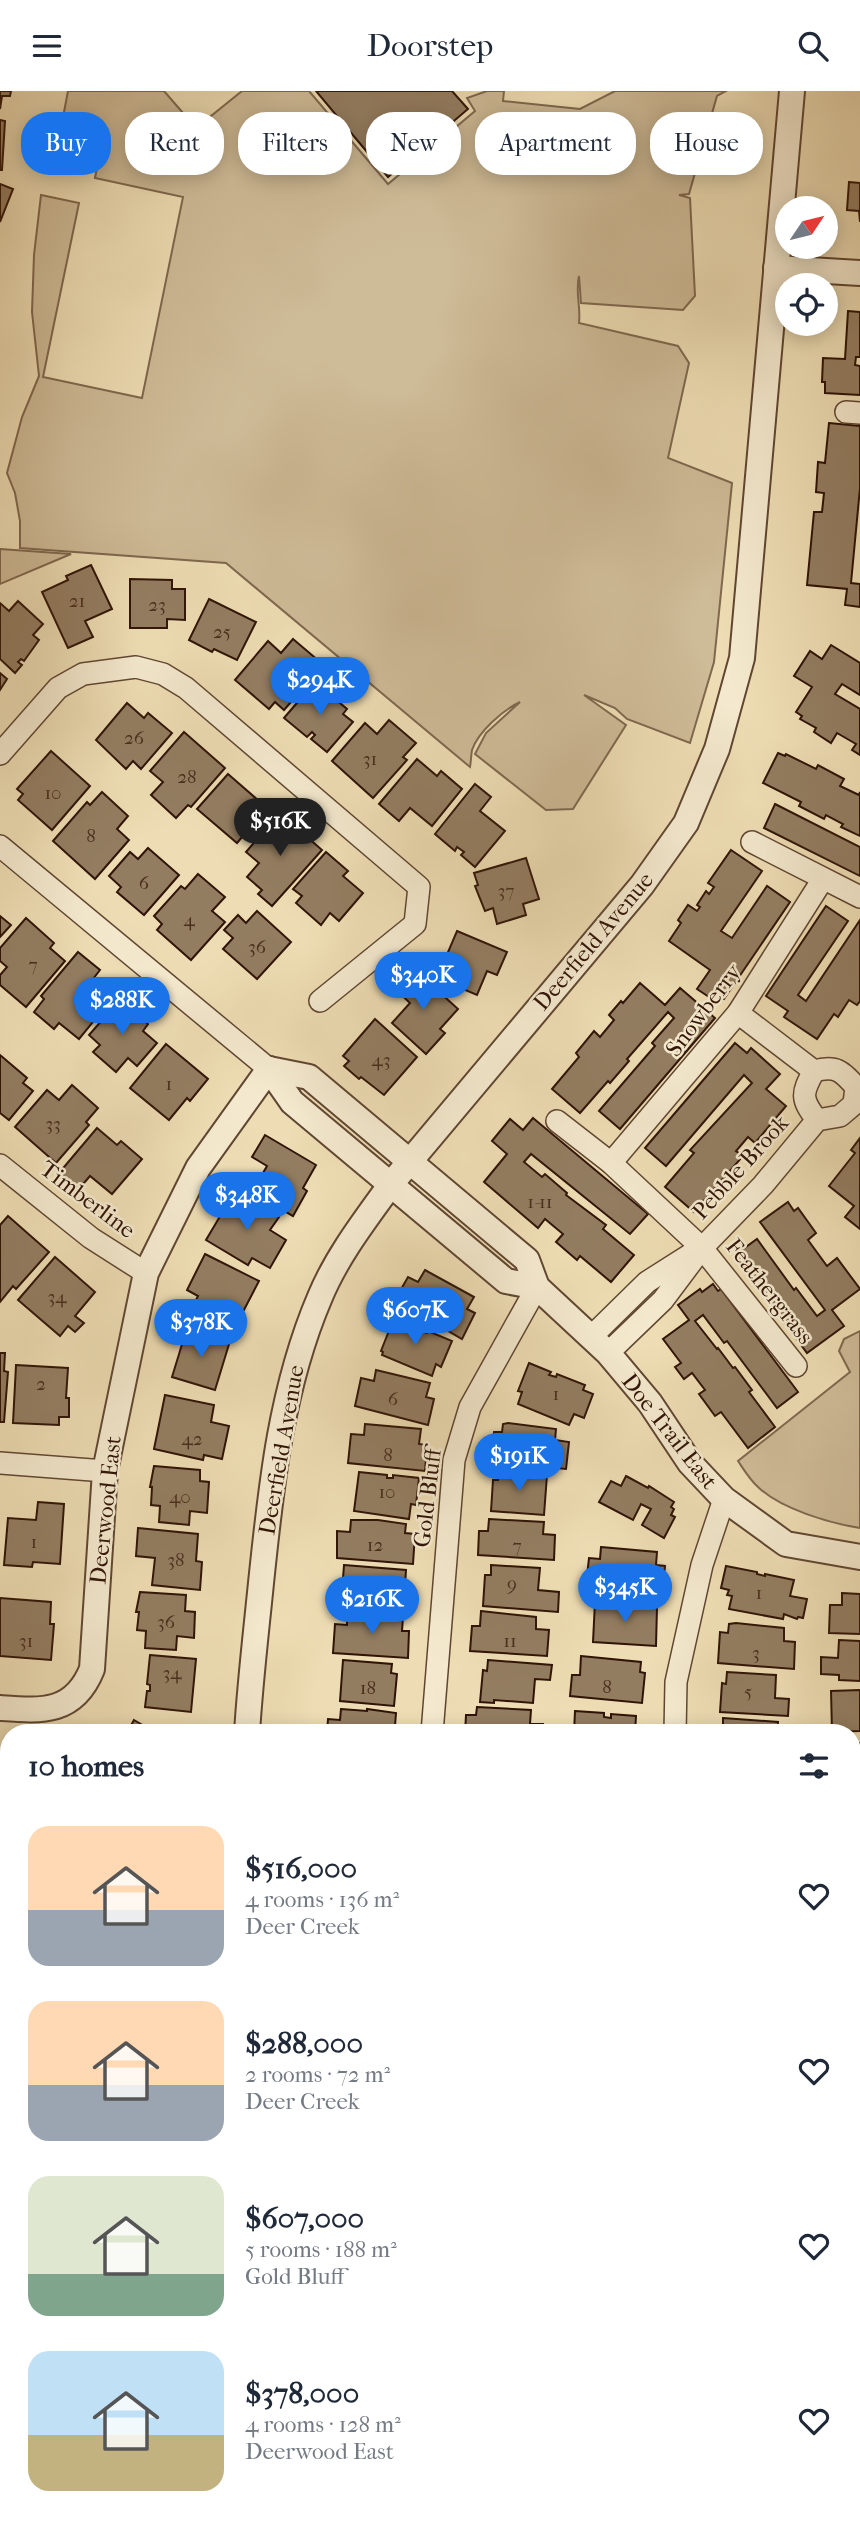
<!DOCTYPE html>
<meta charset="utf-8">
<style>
body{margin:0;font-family:"IM FELL French Canon",serif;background:#f2f2f3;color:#1f2937;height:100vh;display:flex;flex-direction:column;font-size:26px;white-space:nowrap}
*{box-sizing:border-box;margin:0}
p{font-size:23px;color:#747a83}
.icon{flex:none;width:38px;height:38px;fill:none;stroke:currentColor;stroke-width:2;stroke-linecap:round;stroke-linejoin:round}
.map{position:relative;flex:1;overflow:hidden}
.panel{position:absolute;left:0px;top:1633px;width:861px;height:800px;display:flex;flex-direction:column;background:#fff;border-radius:28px 28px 0 0;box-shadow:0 4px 18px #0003}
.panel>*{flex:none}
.top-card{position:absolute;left:21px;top:21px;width:819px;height:63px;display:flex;gap:14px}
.needle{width:46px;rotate:55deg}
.controls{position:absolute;left:775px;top:105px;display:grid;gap:14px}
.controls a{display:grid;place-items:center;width:63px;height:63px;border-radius:50%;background:#fff;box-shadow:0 4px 18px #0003;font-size:35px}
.price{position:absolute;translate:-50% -60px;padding:0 16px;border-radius:24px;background:#1a73e8;color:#fff;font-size:23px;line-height:46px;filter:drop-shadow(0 2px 4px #0008)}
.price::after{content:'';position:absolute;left:50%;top:42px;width:21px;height:16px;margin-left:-10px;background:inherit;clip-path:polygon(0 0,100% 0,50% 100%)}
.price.on{background:#222;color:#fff}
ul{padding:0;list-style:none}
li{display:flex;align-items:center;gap:21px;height:175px;padding:0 28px}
li span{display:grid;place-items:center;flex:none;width:196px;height:140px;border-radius:21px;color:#555}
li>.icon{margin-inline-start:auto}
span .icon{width:84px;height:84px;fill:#fffc;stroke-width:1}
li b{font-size:30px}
h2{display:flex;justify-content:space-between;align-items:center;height:84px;padding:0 28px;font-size:30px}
.chip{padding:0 24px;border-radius:28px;background:#fff;box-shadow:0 4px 18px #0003;font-size:24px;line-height:63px}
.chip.on{background:#1a73e8;color:#fff}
header{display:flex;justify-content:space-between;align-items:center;height:91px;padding:0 28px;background:#fff;font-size:32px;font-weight:600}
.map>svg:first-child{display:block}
.green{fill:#cebb97;stroke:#7f684f;stroke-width:2}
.building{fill:#937d61;stroke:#301407;stroke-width:2}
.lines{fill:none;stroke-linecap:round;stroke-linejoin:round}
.minor-casing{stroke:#604632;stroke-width:24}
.tertiary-casing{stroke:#604632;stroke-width:28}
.secondary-casing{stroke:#301407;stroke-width:32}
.minor{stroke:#f4e9ce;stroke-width:21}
.tertiary{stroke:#f4e9ce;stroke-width:24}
.secondary{stroke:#f4e9ce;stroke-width:28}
.labels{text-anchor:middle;stroke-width:5;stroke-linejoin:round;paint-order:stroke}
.number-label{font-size:19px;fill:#492e1e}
.street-label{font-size:23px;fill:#301407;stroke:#f4e9ce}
</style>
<header><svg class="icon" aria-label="menu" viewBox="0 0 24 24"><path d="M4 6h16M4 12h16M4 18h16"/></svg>Doorstep<svg class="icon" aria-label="search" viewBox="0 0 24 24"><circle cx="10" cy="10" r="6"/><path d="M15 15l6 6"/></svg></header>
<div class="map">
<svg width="860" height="2432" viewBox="0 0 860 2432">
<rect width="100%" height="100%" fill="#eeddb4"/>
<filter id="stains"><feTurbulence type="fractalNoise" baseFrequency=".00286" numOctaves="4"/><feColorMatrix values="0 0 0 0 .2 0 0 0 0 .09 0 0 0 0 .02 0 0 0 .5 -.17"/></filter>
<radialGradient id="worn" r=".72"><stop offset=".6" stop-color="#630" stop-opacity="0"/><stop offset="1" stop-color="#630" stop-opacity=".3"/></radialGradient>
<g class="green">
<path d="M68 0H164L196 37 242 0H309L388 93 475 20 467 7 487 0H504L503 10 580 18 615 0H726L717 5 689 103 679 104 690 107 695 205 683 219 581 212 579 185C575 200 581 216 579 232L678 255 689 272 668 367 732 392 714 571 690 652 627 628 615 617 584 604 626 634 573 718 546 719 475 663 486 642 520 611C503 619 478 641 472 659 471 664 471 671 470 676L226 472 20 457V430L15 402 7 382 22 326 39 285 32 221 34 164 41 104 79 112 43 286 142 307 183 106 95 87 102 50 60 42Z"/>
<polygon points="0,458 71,463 0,493"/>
<path d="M860 1240V1437C829 1432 781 1418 758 1396 750 1389 744 1379 738 1370L850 1281 839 1260 844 1248Z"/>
<polygon points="91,2424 166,2424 165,2432 90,2432"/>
</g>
<g class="building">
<polygon points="0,0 11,0 10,5 2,5 0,18"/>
<polygon points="316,0 452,0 468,18 388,86"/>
<polygon points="0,29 5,30 2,79 0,79"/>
<polygon points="849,91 860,92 860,131 859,120 847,119"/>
<polygon points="0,93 13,98 0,131"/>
<polygon points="848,220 860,221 860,266 856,266 855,274 860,275 860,304 825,302 825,291 822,291 823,267 845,268"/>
<polygon points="829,332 860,335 860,397 851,492 860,493 860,516 845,514 847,498 807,494 814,421 822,421 824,402 816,401 818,371 825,372"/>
<polygon points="91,474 112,518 85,530 93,546 68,557 42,501 68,489 66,485"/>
<polygon points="130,488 172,489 172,498 185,498 185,529 167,528 167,537 130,537"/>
<polygon points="209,508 256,531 237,569 214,558 212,561 189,549"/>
<polygon points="18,510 43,533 33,544 39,549 24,570 21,568 18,571 22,574 15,582 0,568 0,512 9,520"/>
<polygon points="293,548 319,570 307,584 311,588 284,619 275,611 269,618 235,589 268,550 281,562"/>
<polygon points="831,554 860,572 860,604 842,593 835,603 860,618 860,664 852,659 856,653 837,642 831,652 814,641 816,637 800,628 802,625 796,621 812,596 794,585 810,560 822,568"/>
<polygon points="0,582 7,588 0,599"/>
<polygon points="315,591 347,618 343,623 353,631 327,661 311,648 315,644 312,641 307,646 284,627"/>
<polygon points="127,612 144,627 148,622 172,642 141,678 133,670 126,678 96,649"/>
<polygon points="389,629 416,652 403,666 407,669 373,707 332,670 365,632 377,643"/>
<polygon points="184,641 225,677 191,716 188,714 176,727 151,704 163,691 150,680"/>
<polygon points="51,660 90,695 52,739 18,709 23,703 17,698"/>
<polygon points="778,662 785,665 786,663 816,678 818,674 844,688 840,695 859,704 860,701 860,745 841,736 843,733 826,724 824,728 799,715 801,711 763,692"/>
<polygon points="417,668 437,685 441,680 462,698 432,735 410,717 399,730 379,713"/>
<polygon points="228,683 267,717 237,752 197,718"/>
<polygon points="475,693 491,706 480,720 505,740 475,776 461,764 464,761 457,756 455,760 435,743"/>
<polygon points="102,701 128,725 117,738 129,749 95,788 53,750 87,711 90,714"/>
<polygon points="775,713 860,756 860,785 764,737"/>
<polygon points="280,722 322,759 272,815 258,803 262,799 247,786 259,772 246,761"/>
<polygon points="148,757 179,784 144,824 117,801 121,796 109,785 130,761 138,768"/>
<polygon points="731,759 762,780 721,840 732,847 767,795 790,811 724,908 713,901 709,906 697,898 710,879 669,850 681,832 678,829 688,814 697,820 700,816 697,814 706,800 709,803 714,796 708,792"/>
<polygon points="326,761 348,780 343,785 363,802 339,830 330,822 321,834 296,812 302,805 293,798"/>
<polygon points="526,767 539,808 523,813 526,824 497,833 493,817 485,820 475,795 478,794 474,782"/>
<polygon points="198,783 225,806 212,820 225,831 191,869 157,839 162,833 154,825 181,795 185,798"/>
<polygon points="826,815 848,830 798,904 806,910 860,829 860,910 857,914 849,909 838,926 834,923 817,948 784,926 788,920 766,905"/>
<polygon points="257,820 291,851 257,888 223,858 233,847 224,839 238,824 246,832"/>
<polygon points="0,825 11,834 0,846"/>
<polygon points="26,827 54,852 50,857 65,870 26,916 0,894 0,884 7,876 0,870 0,857"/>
<polygon points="457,840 507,861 497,884 487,880 477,904 437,887"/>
<polygon points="78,861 100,879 89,893 110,910 79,948 59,932 54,938 34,921 44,908 41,905"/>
<polygon points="413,877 458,918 440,938 445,942 426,963 392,932 410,912 395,898"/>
<polygon points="640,892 665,914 680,897 715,927 620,1038 599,1020 655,955 652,952 674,927 668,921 627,968 629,970 610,992 608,990 580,1022 552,998 579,966 576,962 594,940 600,946 614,929 609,924 621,910 623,912"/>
<polygon points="120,909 128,916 130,915 148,933 143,940 157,952 137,975 128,967 116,981 93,961 100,954 89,944"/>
<polygon points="375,928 417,966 384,1004 361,986 359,988 344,975 349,970 343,965"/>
<polygon points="735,952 747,962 751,957 780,983 766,998 786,1015 755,1052 748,1046 736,1060 743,1065 694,1121 665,1096 694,1062 690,1059 752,992 744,984 666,1075 645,1057"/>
<polygon points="166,953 208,988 190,1010 187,1007 169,1029 130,997"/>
<polygon points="0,964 27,987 23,992 33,1000 9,1029 0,1022"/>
<polygon points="72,994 98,1017 86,1031 89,1034 56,1072 15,1036 47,999 59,1009"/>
<polygon points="533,1027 648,1123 630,1143 531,1063 524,1071 542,1086 545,1083 567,1102 566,1104 606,1134 603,1138 634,1164 611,1191 580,1165 577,1169 556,1151 563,1143 545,1128 538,1137 484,1091 507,1063 492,1050 510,1028 523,1039"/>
<polygon points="97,1037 117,1054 121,1050 142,1068 112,1103 90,1085 78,1099 59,1082"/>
<polygon points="265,1044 316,1074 303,1097 307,1100 293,1125 252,1101 267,1075 252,1066"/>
<polygon points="860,1047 860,1138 845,1126 854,1115 829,1095 855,1062 851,1059"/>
<polygon points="235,1100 279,1126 270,1139 286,1149 270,1177 252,1167 248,1174 206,1149"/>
<polygon points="788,1111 794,1120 798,1117 816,1142 808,1149 827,1175 837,1167 860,1198 832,1219 844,1235 807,1262 735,1164 757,1148 794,1199 796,1197 817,1225 825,1219 760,1131"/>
<polygon points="8,1125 49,1161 16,1198 13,1195 0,1211 0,1134"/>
<polygon points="205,1163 259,1190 232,1242 215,1234 206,1233 205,1226 191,1219 198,1205 187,1199"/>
<polygon points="55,1166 95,1201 75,1225 84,1232 75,1241 68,1235 60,1245 18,1209"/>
<polygon points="425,1179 474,1206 467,1218 475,1222 462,1248 395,1209 408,1186 418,1191"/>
<polygon points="713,1193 718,1200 721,1198 798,1301 777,1317 727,1250 724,1252 703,1224 695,1230 717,1258 718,1257 733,1277 735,1276 752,1299 749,1301 775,1336 748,1357 721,1321 715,1325 699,1303 705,1299 692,1282 684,1288 675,1276 681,1272 663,1248 689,1229 678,1214 700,1198 702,1201"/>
<polygon points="394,1227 423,1238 421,1240 427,1242 428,1240 452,1250 441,1276 436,1273 432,1285 382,1264 383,1261 381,1260"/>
<polygon points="187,1237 230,1250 215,1299 172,1286"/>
<polygon points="0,1262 5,1262 4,1280 8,1281 4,1331 0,1331"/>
<polygon points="529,1272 551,1281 549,1284 556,1286 557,1283 585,1294 583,1299 593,1303 584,1327 574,1323 569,1334 518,1313 522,1301 518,1300"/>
<polygon points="16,1274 68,1277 66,1307 69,1307 69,1326 59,1326 59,1334 13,1332"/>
<polygon points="376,1279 430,1292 426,1306 434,1308 428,1334 355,1315 361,1287 374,1290"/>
<polygon points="165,1304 214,1314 211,1331 229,1335 222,1368 204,1364 203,1369 154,1358"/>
<polygon points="508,1332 556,1338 555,1349 569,1351 566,1378 492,1371 494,1341 502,1341 503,1333"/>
<polygon points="365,1333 421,1338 419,1353 427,1354 425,1380 348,1372 351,1343 364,1344"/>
<polygon points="154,1375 200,1379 200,1390 209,1391 207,1422 190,1420 189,1434 159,1431 160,1415 151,1414 152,1396 150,1396"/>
<polygon points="499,1380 547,1384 544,1424 491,1420 493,1389 498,1389"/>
<polygon points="359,1381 387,1384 387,1387 393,1387 393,1384 419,1387 416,1414 411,1413 409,1428 354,1420"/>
<polygon points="626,1385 648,1397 649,1395 674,1411 671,1416 674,1418 671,1424 675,1426 664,1447 642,1434 651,1418 641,1413 633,1429 599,1411 611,1390 621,1395"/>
<polygon points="38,1411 64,1413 60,1473 33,1471 32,1476 4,1474 8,1427 36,1429"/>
<polygon points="489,1428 544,1431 543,1443 555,1444 554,1469 478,1464 479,1440 488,1440"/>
<polygon points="351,1429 378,1429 406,1433 405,1442 415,1443 413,1473 337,1467 337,1440 350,1441"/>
<polygon points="138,1437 198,1443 196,1470 202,1471 200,1499 152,1494 155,1467 136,1465"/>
<polygon points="601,1456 657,1461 656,1474 665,1475 662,1503 586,1494 589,1467 600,1468"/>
<polygon points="344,1474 406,1479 404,1508 399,1507 397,1521 376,1520 376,1517 341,1514"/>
<polygon points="491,1474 540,1477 538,1499 559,1501 558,1521 483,1515 485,1484 491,1484"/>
<polygon points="726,1475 757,1481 757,1483 765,1485 765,1483 794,1489 790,1505 807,1508 803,1527 798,1526 797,1528 784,1523 783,1528 729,1518 732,1505 727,1504 729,1499 721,1497"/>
<polygon points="140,1501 186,1504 185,1520 195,1521 194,1547 177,1545 176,1559 145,1557 146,1540 137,1539 139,1521 136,1521"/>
<polygon points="842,1502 860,1503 860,1543 829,1542 830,1514 842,1514"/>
<polygon points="0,1507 51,1511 50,1533 54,1533 51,1569 0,1565"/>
<polygon points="595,1511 624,1513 624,1517 630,1517 631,1514 657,1516 656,1555 593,1551"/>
<polygon points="481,1520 536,1526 536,1538 549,1539 547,1565 470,1560 472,1535 480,1535"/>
<polygon points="347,1522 403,1526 402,1540 409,1540 408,1567 333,1562 335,1533 347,1534"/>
<polygon points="736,1532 784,1537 784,1550 795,1551 794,1578 718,1572 720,1541 728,1542 729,1533"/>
<polygon points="839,1549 860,1550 860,1590 839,1589 839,1584 821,1583 821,1566 838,1567"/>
<polygon points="150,1564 196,1568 191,1621 145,1616 147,1600 150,1600 150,1594 147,1593"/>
<polygon points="581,1565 641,1571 640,1581 645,1582 642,1612 570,1605 572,1584 580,1584"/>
<polygon points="343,1569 392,1573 391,1582 397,1583 394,1615 340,1610"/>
<polygon points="488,1569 552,1574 550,1589 535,1588 533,1612 494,1609 494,1612 480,1611 483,1579 487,1580"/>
<polygon points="727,1581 776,1584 775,1607 789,1608 788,1625 720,1621 722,1592 726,1593"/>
<polygon points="860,1599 860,1640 832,1641 831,1600"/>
<polygon points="477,1616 531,1619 530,1633 543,1633 543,1642 465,1642 466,1624 476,1624"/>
<polygon points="341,1618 367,1620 367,1618 396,1622 395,1635 403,1636 403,1642 327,1642 328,1628 340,1629"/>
<polygon points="575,1620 604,1622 604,1626 611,1627 611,1623 636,1625 635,1642 574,1642"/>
<polygon points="723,1627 778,1631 777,1642 713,1642 723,1641"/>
<polygon points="134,1629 156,1642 127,1642"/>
<polygon points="860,1652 860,1700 852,1705 852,1657"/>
<polygon points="3,1659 9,1660 9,1720 0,1719 0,1677 2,1677"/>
<polygon points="860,1735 860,1752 854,1750"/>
<polygon points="2,1894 9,1895 9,1960 0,1959 0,1896"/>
<polygon points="0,2056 5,2056 5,2066 9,2066 9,2129 0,2128"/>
<polygon points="0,2183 9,2184 7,2224 9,2237 0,2236"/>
<polygon points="0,2349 9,2350 5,2414 0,2413"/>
<polygon points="230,2424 257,2424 256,2432 229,2432"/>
<polygon points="291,2424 336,2424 335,2432 290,2432"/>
<polygon points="350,2424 408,2424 408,2432 349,2432"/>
<polygon points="419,2424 463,2424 462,2432 418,2432"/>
<polygon points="477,2424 535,2424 534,2432 476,2432"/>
<polygon points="541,2424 582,2424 582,2427 596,2428 596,2432 546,2432 547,2430 541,2429"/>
<polygon points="631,2424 659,2424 658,2432 630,2432"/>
<polygon points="675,2424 695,2424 697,2432 667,2432 665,2426"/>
<polygon points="743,2424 791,2424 788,2432 740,2432"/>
</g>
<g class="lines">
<defs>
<g id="minor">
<polyline points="846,321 860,322"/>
<polyline points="0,663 58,597 83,583 136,576 163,583 186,597 419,796 415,833 320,910"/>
<polyline points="752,751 860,806"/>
<polyline points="0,755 269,978"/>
<polyline points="738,922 814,980"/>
<polyline points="557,1030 611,1072 702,1157 796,1275"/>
<polyline points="611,1072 738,922 823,788"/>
<polyline points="0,1074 91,1147 146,1182"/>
<polyline points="591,1246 647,1191 691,1163"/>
<path d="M608 1262 663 1209 702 1157 763 1094 817 1029 840 1025 854 1013 856 996C842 980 836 974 814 980 801 1003 801 1008 817 1029"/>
<polyline points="0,1372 105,1380"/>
<polyline points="432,1642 454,1369 470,1316 537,1196"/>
<polyline points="675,1642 676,1591 702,1474 724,1408"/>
<polyline points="0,2303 9,2304"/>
</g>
<g id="tertiary">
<polyline points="776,177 860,182"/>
<polyline points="269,978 309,986 527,1169 537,1196 608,1262 650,1312 690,1372 724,1408 786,1453 860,1466"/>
<polyline points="269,978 292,1011 506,1190 537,1196"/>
<path d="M0 1617C42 1620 74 1623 92 1578L105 1380 146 1182 198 1077 269 978"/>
<path d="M247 1642C250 1592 256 1542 261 1492 271 1395 281 1297 320 1206 337 1165 365 1129 391 1093L642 794 686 732 717 658 742 567 792 0"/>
<polyline points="0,2017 9,2018"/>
<polyline points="180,2432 181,2424"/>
</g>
<g id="secondary">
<polyline points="0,1787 9,1788"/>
<polyline points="0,1830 9,1831"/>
<polyline points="852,1882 860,1883"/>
</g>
</defs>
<use href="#minor" class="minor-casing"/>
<use href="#tertiary" class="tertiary-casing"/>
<use href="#secondary" class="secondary-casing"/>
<use href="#minor" class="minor"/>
<use href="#tertiary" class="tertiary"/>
<use href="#secondary" class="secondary"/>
</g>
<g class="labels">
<g class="number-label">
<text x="77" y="516">21</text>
<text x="157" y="520">23</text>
<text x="222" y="547">25</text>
<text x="134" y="653">26</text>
<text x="370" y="674">31</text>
<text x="187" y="692">28</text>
<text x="53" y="708">10</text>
<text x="91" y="751">8</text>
<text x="144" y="798">6</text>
<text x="506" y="806">37</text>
<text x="189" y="835">4</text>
<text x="257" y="862">36</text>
<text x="33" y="880">7</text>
<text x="381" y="975">43</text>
<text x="169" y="999">1</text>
<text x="53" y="1039">33</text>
<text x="540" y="1117">1-11</text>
<text x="57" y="1212">34</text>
<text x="41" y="1299">2</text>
<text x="556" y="1309">1</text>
<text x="393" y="1314">6</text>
<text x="192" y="1354">42</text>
<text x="388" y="1370">8</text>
<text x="387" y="1407">10</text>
<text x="180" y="1412">40</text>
<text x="34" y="1457">1</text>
<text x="375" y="1460">12</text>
<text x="517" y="1461">7</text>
<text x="176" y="1475">38</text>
<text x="512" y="1499">9</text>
<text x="759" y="1508">1</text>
<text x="166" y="1537">36</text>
<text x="26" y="1556">31</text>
<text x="510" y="1556">11</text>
<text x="756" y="1568">3</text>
<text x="172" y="1588">34</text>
<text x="607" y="1602">8</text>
<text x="368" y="1603">18</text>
<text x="748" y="1607">5</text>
</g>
<g class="street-label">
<text transform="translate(593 850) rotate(-50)" y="8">Deerfield Avenue</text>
<text transform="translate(703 919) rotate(-53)" y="8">Snowberry</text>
<text transform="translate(740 1076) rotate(-48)" y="8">Pebble Brook</text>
<text transform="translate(88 1108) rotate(37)" y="8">Timberline</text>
<text transform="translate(770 1200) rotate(52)" y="8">Feathergrass</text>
<text transform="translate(670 1340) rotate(52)" y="8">Doe Trail East</text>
<text transform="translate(281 1359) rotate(-80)" y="8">Deerfield Avenue</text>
<text transform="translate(427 1407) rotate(-83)" y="8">Gold Bluff</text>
<text transform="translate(105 1419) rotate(-84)" y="8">Deerwood East</text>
</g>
</g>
<rect width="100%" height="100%" filter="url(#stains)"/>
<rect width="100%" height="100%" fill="url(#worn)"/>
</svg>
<div class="controls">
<a><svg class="needle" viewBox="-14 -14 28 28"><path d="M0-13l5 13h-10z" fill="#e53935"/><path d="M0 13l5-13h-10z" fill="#747a83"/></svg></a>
<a><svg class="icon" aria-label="locate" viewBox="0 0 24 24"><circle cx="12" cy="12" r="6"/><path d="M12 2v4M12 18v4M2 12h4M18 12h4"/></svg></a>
</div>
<b class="price" style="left:320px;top:626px">$294K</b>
<b class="price on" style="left:280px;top:767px">$516K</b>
<b class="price" style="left:423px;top:921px">$340K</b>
<b class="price" style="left:122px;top:946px">$288K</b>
<b class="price" style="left:247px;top:1141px">$348K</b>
<b class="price" style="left:415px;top:1256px">$607K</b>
<b class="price" style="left:201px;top:1268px">$378K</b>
<b class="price" style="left:519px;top:1402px">$191K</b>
<b class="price" style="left:625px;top:1533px">$345K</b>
<b class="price" style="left:372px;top:1545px">$216K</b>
<div class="top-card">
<a class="chip on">Buy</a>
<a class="chip">Rent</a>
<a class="chip">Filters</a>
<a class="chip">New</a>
<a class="chip">Apartment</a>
<a class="chip">House</a>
</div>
<section class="panel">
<h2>10 homes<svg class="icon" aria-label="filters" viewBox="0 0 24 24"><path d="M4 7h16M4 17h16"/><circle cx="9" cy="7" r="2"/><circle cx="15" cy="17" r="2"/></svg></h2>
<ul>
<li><span style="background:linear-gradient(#ffd9b3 60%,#9aa5b1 0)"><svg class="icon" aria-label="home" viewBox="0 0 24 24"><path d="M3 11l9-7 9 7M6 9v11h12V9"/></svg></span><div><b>$516,000</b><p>4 rooms · 136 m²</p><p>Deer Creek</p></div><svg class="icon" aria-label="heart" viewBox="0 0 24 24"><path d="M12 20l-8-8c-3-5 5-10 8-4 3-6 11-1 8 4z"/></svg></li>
<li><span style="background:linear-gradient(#ffd9b3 60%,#9aa5b1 0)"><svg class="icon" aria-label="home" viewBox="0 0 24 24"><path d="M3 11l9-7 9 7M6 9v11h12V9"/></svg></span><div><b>$288,000</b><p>2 rooms · 72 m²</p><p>Deer Creek</p></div><svg class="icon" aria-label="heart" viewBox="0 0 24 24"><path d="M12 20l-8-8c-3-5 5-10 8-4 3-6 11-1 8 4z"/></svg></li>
<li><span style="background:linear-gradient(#dfe7d0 70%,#7fa58c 0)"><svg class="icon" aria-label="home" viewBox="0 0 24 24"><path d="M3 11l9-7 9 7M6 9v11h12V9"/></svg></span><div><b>$607,000</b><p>5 rooms · 188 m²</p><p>Gold Bluff</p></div><svg class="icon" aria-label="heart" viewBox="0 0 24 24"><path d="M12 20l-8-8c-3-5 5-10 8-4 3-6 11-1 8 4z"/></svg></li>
<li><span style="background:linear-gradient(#bfe0f5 60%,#c2b280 0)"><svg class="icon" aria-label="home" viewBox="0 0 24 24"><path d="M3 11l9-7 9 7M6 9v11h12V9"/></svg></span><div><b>$378,000</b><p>4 rooms · 128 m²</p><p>Deerwood East</p></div><svg class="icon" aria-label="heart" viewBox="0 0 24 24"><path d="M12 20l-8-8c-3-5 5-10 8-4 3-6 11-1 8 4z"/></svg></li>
</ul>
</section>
</div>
